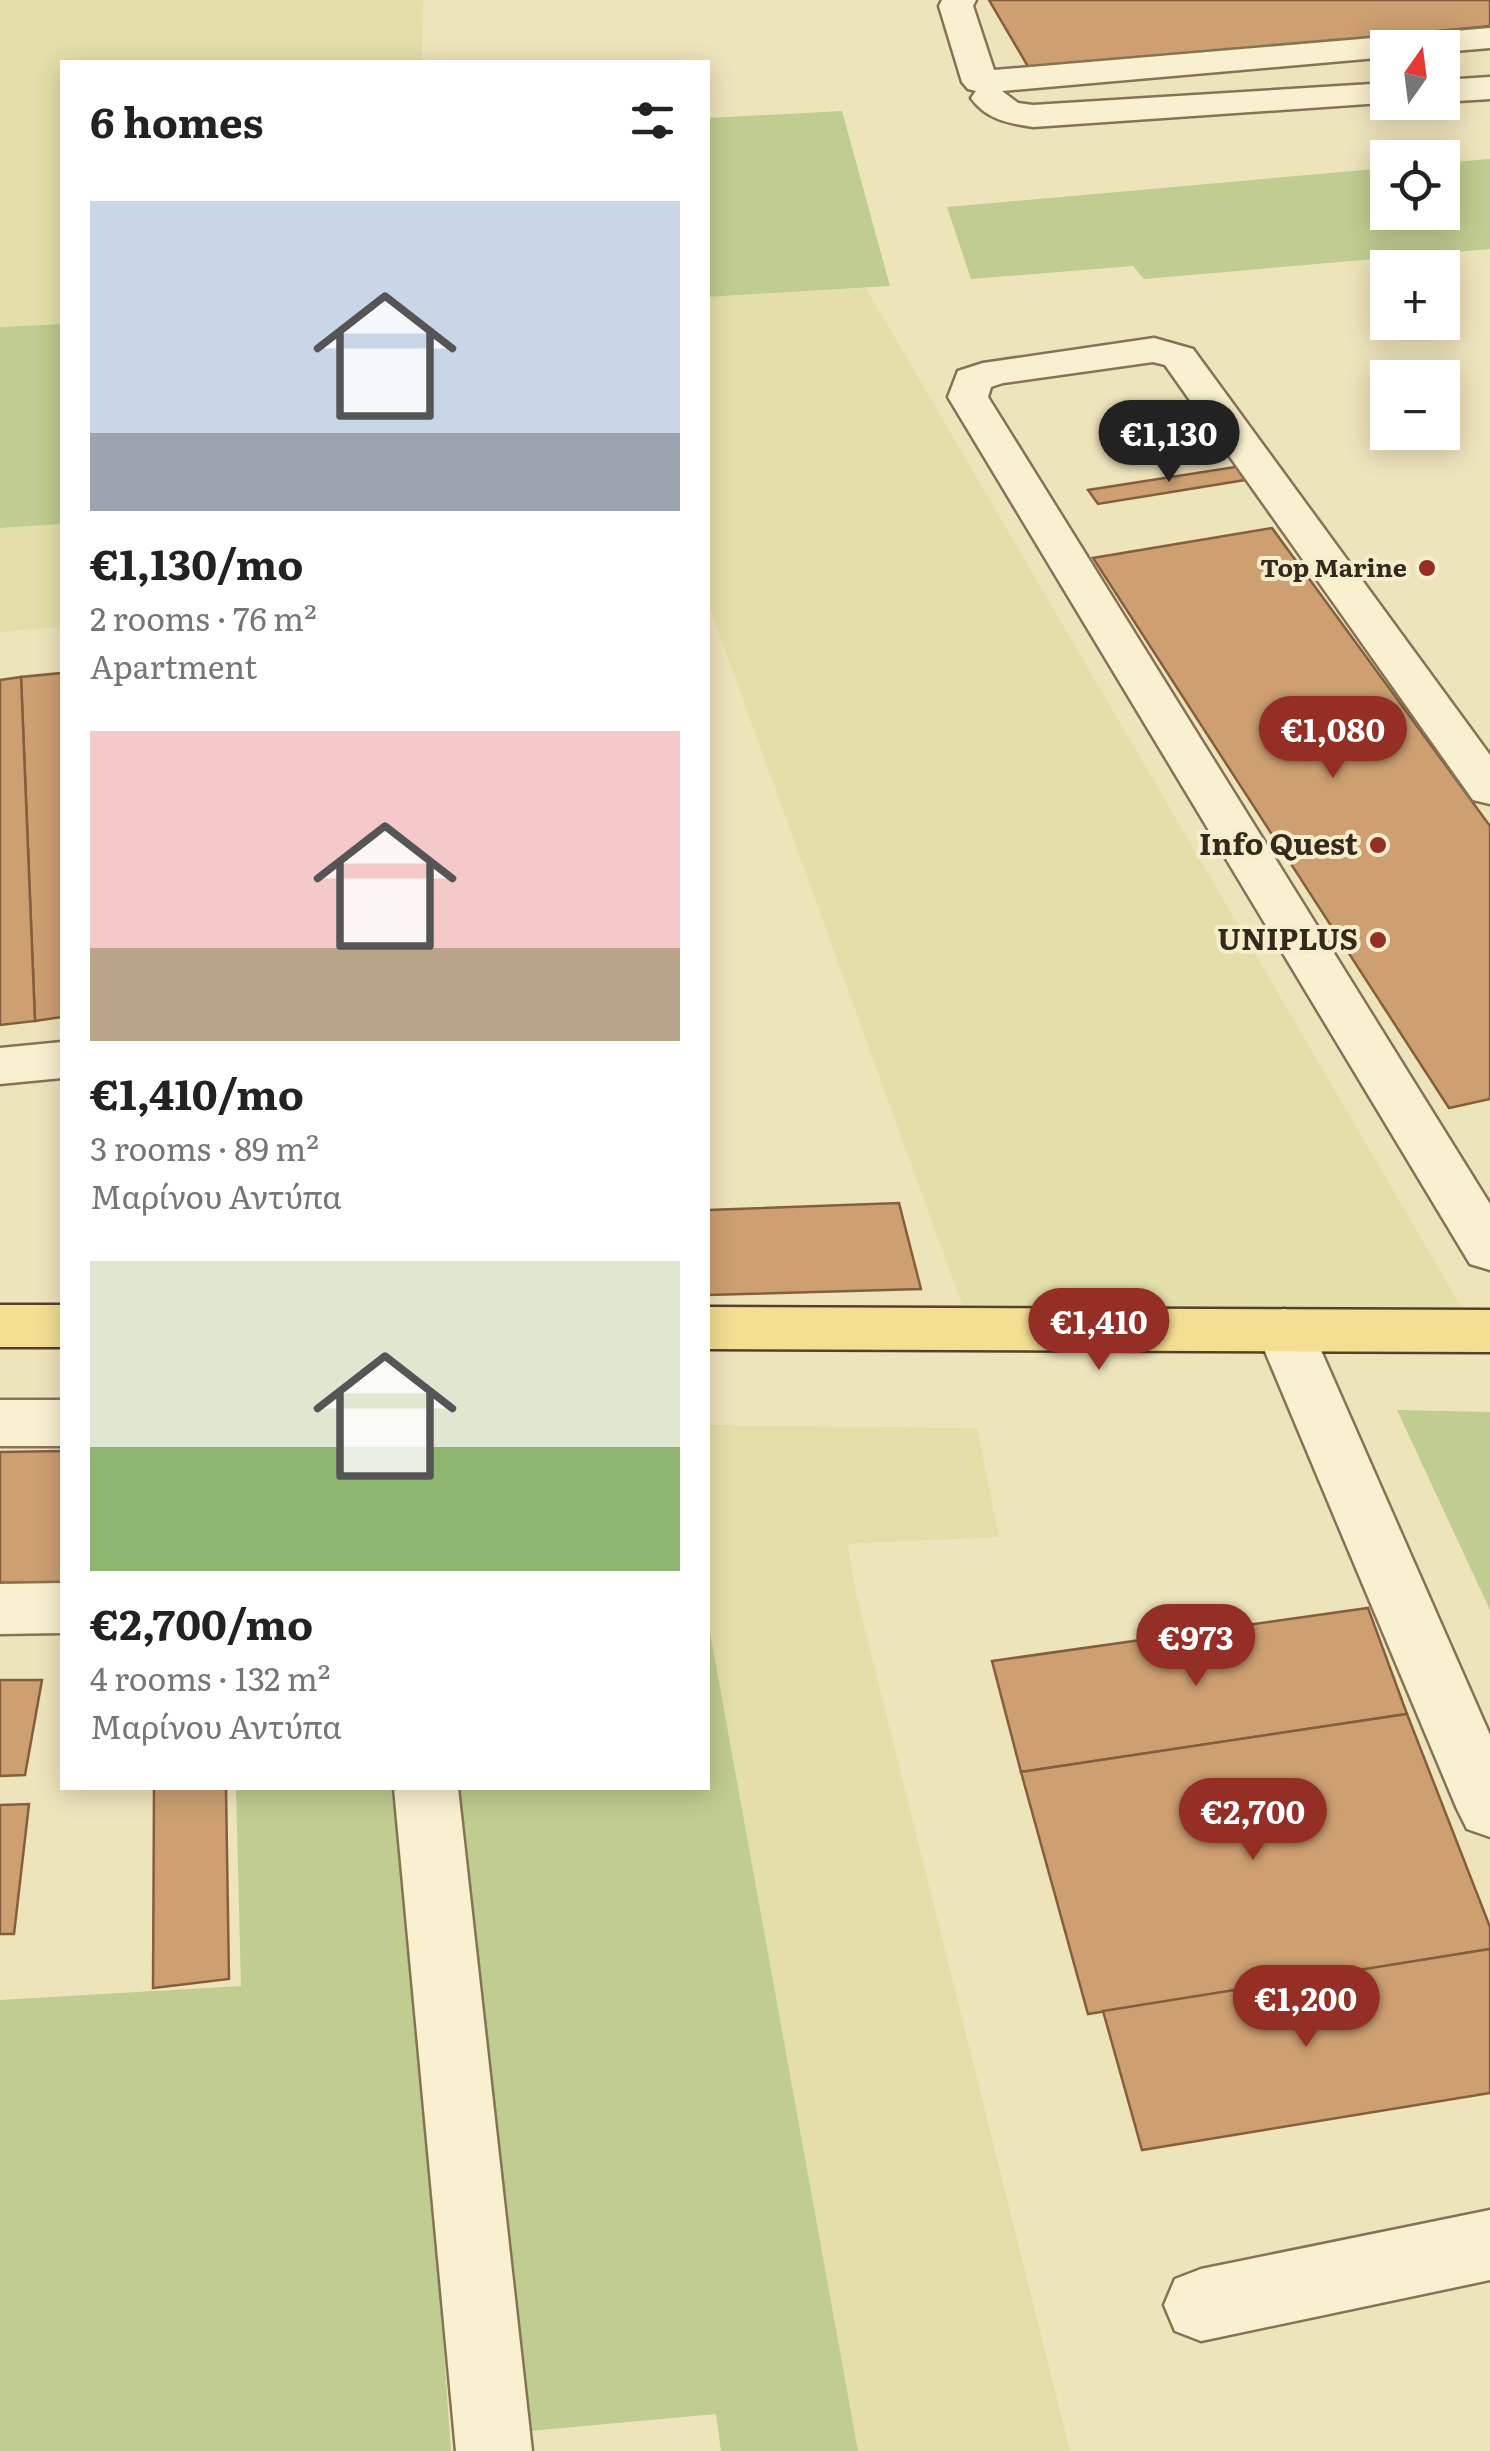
<!DOCTYPE html>
<meta charset="utf-8">
<style>
body{margin:0;font-family:Literata,serif;background:#f2f2f2;color:#222;height:100vh;display:flex;flex-direction:column;font-size:38px;white-space:nowrap}
*{box-sizing:border-box;margin:0}
p{font-size:32px;color:#767676}
.icon{flex:none;width:55px;height:55px;fill:none;stroke:currentColor;stroke-width:2;stroke-linecap:round;stroke-linejoin:round}
.map{position:relative;flex:1;overflow:hidden}
.sheet{position:absolute;left:60px;top:60px;width:650px;height:1730px;display:flex;flex-direction:column;background:#fff;border-radius:0px;box-shadow:0 5px 25px #0003}
.sheet>*{flex:none}
.needle{width:65px;rotate:14deg}
.tools{position:absolute;left:1370px;top:30px;display:grid;gap:20px}
.tools a{display:grid;place-items:center;width:90px;height:90px;border-radius:0px;background:#fff;box-shadow:0 5px 25px #0003;font-size:50px}
.price{position:absolute;translate:-50% -85px;padding:0 22px;border-radius:35px;background:#952e25;color:#fff;font-size:32px;line-height:65px;filter:drop-shadow(0 2px 5px #0008)}
.price::after{content:'';position:absolute;left:50%;top:60px;width:30px;height:22px;margin-left:-15px;background:inherit;clip-path:polygon(0 0,100% 0,50% 100%)}
.price.active{background:#222;color:#fff}
ul{padding:0;list-style:none}
li{display:grid;align-content:center;gap:20px;height:530px;padding:0 30px}
li span{display:grid;place-items:center;height:310px;border-radius:0px;color:#555}
li>.icon{margin-inline-start:auto}
span .icon{width:180px;height:180px;fill:#fffc;stroke-width:1}
li b{font-size:42px}
h2{display:flex;justify-content:space-between;align-items:center;height:120px;padding:0 30px;font-size:42px}
.map>svg:first-child{display:block}
.farmland{fill:#e4dfa9}
.green{fill:#c0cc90}
.building{fill:#cd9f71;stroke:#855f3b;stroke-width:2.5}
.lines{fill:none;stroke-linecap:round;stroke-linejoin:round}
.minor-casing{stroke:#867356;stroke-width:5}
.major-casing{stroke:#53412a;stroke-width:5}
.minor{fill:#f9f0cf;fill-rule:evenodd}
.major{fill:#f3de92;fill-rule:evenodd}
.poi-dot{fill:#952e25;stroke:#f5edcc;stroke-width:4}
.labels{text-anchor:middle;stroke-width:8;stroke-linejoin:round;paint-order:stroke}
.far-poi-label{font-size:25px;font-weight:bold;fill:#34291b;stroke:#f5edcc;text-anchor:end}
.poi-label{font-size:30px;font-weight:bold;fill:#34291b;stroke:#f5edcc;text-anchor:end}
</style>
<div class="map">
<svg width="1490" height="2451" viewBox="0 0 1490 2451">
<rect width="100%" height="100%" fill="#eee4bc"/>
<g class="farmland">
<polygon points="0,0 423,0 422,62 62,62 62,324 0,327"/>
<polygon points="866,288 1462,1308 962,1305 708,603 708,297"/>
<polygon points="62,524 62,627 0,632 0,528"/>
<polygon points="708,1425 977,1428 999,1537 848,1544 855,1589 1070,2451 858,2451 708,1621"/>
</g>
<g class="green">
<polygon points="842,111 890,286 708,297 708,118"/>
<polygon points="1490,159 1490,249 1144,279 1133,266 971,279 947,207 1387,168 1388,212 1442,212 1443,163"/>
<polygon points="62,324 62,524 0,528 0,327"/>
<polygon points="1397,1410 1490,1412 1490,1610"/>
<polygon points="708,1621 858,2451 721,2451 716,2414 519,2432 449,1788 708,1788"/>
<polygon points="236,1788 404,1788 451,2451 0,2451 0,2000 241,1986"/>
</g>
<g class="building">
<polygon points="989,0 1490,0 1490,26 1030,70"/>
<polygon points="1241,466 1251,479 1098,504 1088,490"/>
<polygon points="1272,528 1490,826 1490,1099 1449,1108 1093,558"/>
<polygon points="62,673 62,1017 35,1021 21,677"/>
<polygon points="21,677 35,1021 0,1025 0,680"/>
<polygon points="899,1203 921,1289 708,1295 708,1210"/>
<polygon points="62,1451 62,1582 0,1583 0,1452"/>
<polygon points="1368,1608 1407,1714 1021,1772 992,1661"/>
<polygon points="0,1680 42,1680 25,1775 0,1776"/>
<polygon points="1407,1714 1490,1927 1490,1949 1088,2014 1021,1772"/>
<polygon points="154,1788 226,1788 229,1979 153,1988"/>
<polygon points="29,1804 14,1934 0,1934 0,1805"/>
<polygon points="1490,1949 1490,2093 1142,2150 1103,2011"/>
</g>
<g class="lines">
<defs>
<g id="minor">
<path d="M942 0H976L973 6 994 70 1490 28V48L1442 52V48H1388V57L1002 91 1018 103 1033 105 1388 83V102H1396L1033 127C1008 123 987 120 971 98L976 91 968 89 962 82 939 6Z"/>
<polygon points="1490,77 1490,99 1442,102 1442,80"/>
<polygon points="1154,338 1193,349 1490,755 1490,804 1473,800 1165,365 1153,362 1003,383 991,387 988,397 1490,1204 1490,1270 1470,1264 948,397 958,371 983,363"/>
<polygon points="62,1042 62,1078 0,1084 0,1048"/>
<polygon points="1284,1309 1304,1315 1312,1330 1490,1735 1490,1837 1467,1829 1457,1809 1256,1330 1264,1315"/>
<rect x="0" y="1400" width="62" height="46"/>
<polygon points="62,1583 62,1633 0,1634 0,1584"/>
<polygon points="394,1788 458,1788 532,2451 456,2451"/>
<polygon points="1490,2210 1490,2280 1201,2341 1175,2331 1164,2305 1175,2279 1201,2269"/>
</g>
<g id="major">
<rect x="0" y="1305" width="62" height="42"/>
<polygon points="708,1307 1490,1310 1490,1352 708,1349"/>
</g>
</defs>
<use href="#minor" class="minor-casing"/>
<use href="#major" class="major-casing"/>
<use href="#minor" class="minor"/>
<use href="#major" class="major"/>
</g>
<g class="poi-dot">
<circle cx="1427" cy="568" r="10"/>
<circle cx="1378" cy="845" r="10"/>
<circle cx="1378" cy="940" r="10"/>
</g>
<g class="labels">
<g class="far-poi-label">
<text x="1407" y="577">Top Marine</text>
</g>
<g class="poi-label">
<text x="1358" y="855">Info Quest</text>
<text x="1358" y="950">UNIPLUS</text>
</g>
</g>
</svg>
<div class="tools">
<a><svg class="needle" viewBox="-14 -14 28 28"><path d="M0-13l5 13h-10z" fill="#e53935"/><path d="M0 13l5-13h-10z" fill="#767676"/></svg></a>
<a><svg class="icon" aria-label="locate" viewBox="0 0 24 24"><circle cx="12" cy="12" r="6"/><path d="M12 2v4M12 18v4M2 12h4M18 12h4"/></svg></a>
<a>+</a>
<a>−</a>
</div>
<b class="price active" style="left:1169px;top:485px">€1,130</b>
<b class="price" style="left:1333px;top:781px">€1,080</b>
<b class="price" style="left:1099px;top:1373px">€1,410</b>
<b class="price" style="left:1196px;top:1689px">€973</b>
<b class="price" style="left:1253px;top:1863px">€2,700</b>
<b class="price" style="left:1306px;top:2050px">€1,200</b>
<section class="sheet">
<h2>6 homes<svg class="icon" aria-label="filters" viewBox="0 0 24 24"><path d="M4 7h16M4 17h16"/><circle cx="9" cy="7" r="2"/><circle cx="15" cy="17" r="2"/></svg></h2>
<ul>
<li><span style="background:linear-gradient(#c9d6e8 75%,#9aa5b1 0)"><svg class="icon" aria-label="home" viewBox="0 0 24 24"><path d="M3 11l9-7 9 7M6 9v11h12V9"/></svg></span><div><b>€1,130/mo</b><p>2 rooms · 76 m²</p><p>Apartment</p></div></li>
<li><span style="background:linear-gradient(#f6c9c9 70%,#b9a48a 0)"><svg class="icon" aria-label="home" viewBox="0 0 24 24"><path d="M3 11l9-7 9 7M6 9v11h12V9"/></svg></span><div><b>€1,410/mo</b><p>3 rooms · 89 m²</p><p>Μαρίνου Αντύπα</p></div></li>
<li><span style="background:linear-gradient(#dfe7d0 60%,#8fb573 0)"><svg class="icon" aria-label="home" viewBox="0 0 24 24"><path d="M3 11l9-7 9 7M6 9v11h12V9"/></svg></span><div><b>€2,700/mo</b><p>4 rooms · 132 m²</p><p>Μαρίνου Αντύπα</p></div></li>
</ul>
</section>
</div>
